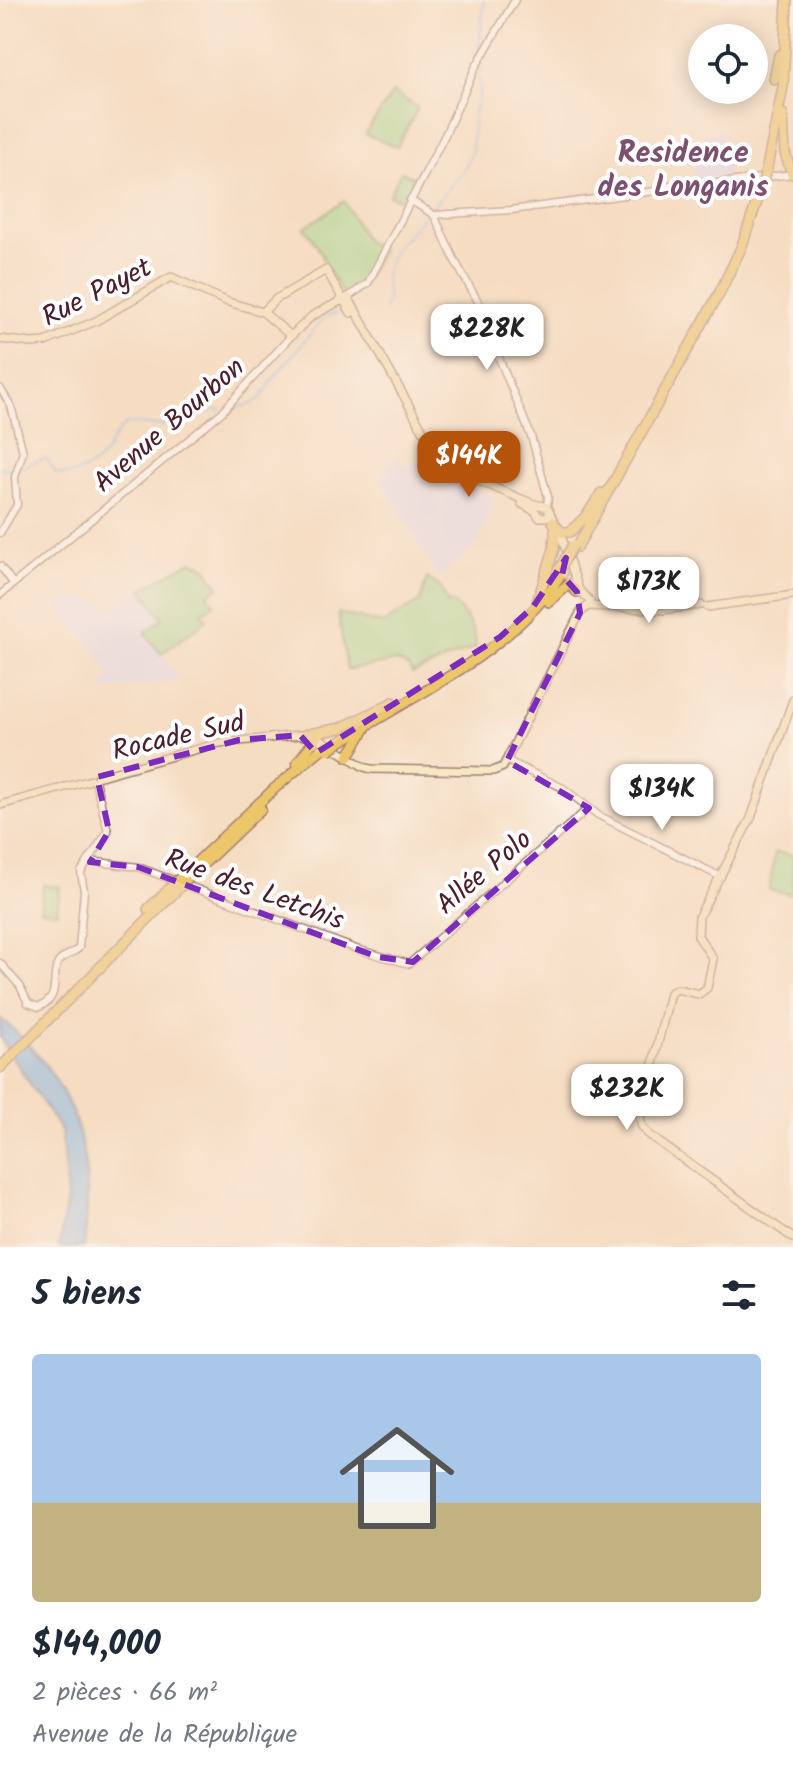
<!DOCTYPE html>
<html lang="fr">
<meta charset="utf-8">
<style>
body{margin:0;font-family:Kalam,sans-serif;background:#f6f6f7;color:#1f2937;height:100vh;display:flex;flex-direction:column;font-size:30px;white-space:nowrap}
*{box-sizing:border-box;margin:0}
p{font-size:26px;color:#747a83}
.icon{flex:none;width:44px;height:44px;fill:none;stroke:currentColor;stroke-width:2;stroke-linecap:round;stroke-linejoin:round}
.map{position:relative;height:1247px;overflow:hidden}
.panel{display:flex;flex-direction:column;background:#fff;flex:1}
.panel>*{flex:none}
.fabs{position:absolute;left:688px;top:24px;display:grid;gap:16px}
.fabs a{display:grid;place-items:center;width:80px;height:80px;border-radius:50%;background:#fff;box-shadow:0 4px 20px #0003;font-size:40px}
.price{position:absolute;translate:-50% -68px;padding:0 18px;border-radius:16px;background:#fff;color:#222;font-size:26px;line-height:52px;filter:drop-shadow(0 2px 4px #0008)}
.price::after{content:'';position:absolute;left:50%;top:48px;width:24px;height:18px;margin-left:-12px;background:inherit;clip-path:polygon(0 0,100% 0,50% 100%)}
.price.selected{background:#b45309;color:#fff}
ul{padding:0;list-style:none}
li{display:grid;align-content:center;gap:16px;height:424px;padding:0 32px}
li+li{border-top:2px solid #e0e1e3}
li span{display:grid;place-items:center;height:248px;border-radius:8px;color:#555}
li>.icon{margin-inline-start:auto}
span .icon{width:144px;height:144px;fill:#fffc;stroke-width:1}
li b{font-size:34px}
h2{display:flex;justify-content:space-between;align-items:center;height:96px;padding:0 32px;font-size:34px}
.map>svg:first-child{display:block}
.built{fill:#dcd6f6}
.green{fill:#9ad78c;stroke:#727b5c;stroke-width:2}
.water{fill:#7bb5ec;stroke:#626a8c;stroke-width:2}
.lines{fill:none;stroke-linecap:round;stroke-linejoin:round}
.stream{stroke:#7bb5ec;stroke-width:2}
.tertiary-casing{stroke:#a07e76;stroke-width:9}
.secondary-casing{stroke:#a07e76;stroke-width:10}
.trunk-casing{stroke:#a07e76;stroke-width:12}
.tertiary{stroke:#fff;stroke-width:6}
.secondary{stroke:#f7e8c3;stroke-width:7}
.trunk{stroke:#ecc669;stroke-width:9}
.trunk-bridge-casing{stroke:#a07e76;stroke-width:12;stroke-linecap:butt}
.trunk-bridge{stroke:#ecc669;stroke-width:9}
.marked{fill:none;stroke:#7b2cbf;stroke-width:6;stroke-dasharray:16 10;stroke-linejoin:round}
.labels{text-anchor:middle;stroke-width:8;stroke-linejoin:round;paint-order:stroke}
.street-label{font-size:28px;fill:#4a1f2b;stroke:#fff}
.neighbourhood-label{font-size:30px;font-weight:bold;fill:#7c506f;stroke:#fff}
</style>
<div class="map">
<svg width="793" height="1247" viewBox="0 0 793 1247">
<rect width="100%" height="100%" fill="#fff"/>
<filter id="ink" filterUnits="userSpaceOnUse"><feTurbulence type="fractalNoise" baseFrequency=".0125" numOctaves="2"/><feDisplacementMap in="SourceGraphic" scale="16" xChannelSelector="R" yChannelSelector="G"/><feConvolveMatrix kernelMatrix="1 2 1 2 8 2 1 2 1" color-interpolation-filters="sRGB"/></filter>
<filter id="wash" filterUnits="userSpaceOnUse"><feTurbulence type="fractalNoise" baseFrequency=".006" numOctaves="4" result="noise"/><feDisplacementMap in="SourceGraphic" scale="32" xChannelSelector="R" yChannelSelector="G"/><feGaussianBlur stdDeviation="1.8" result="paint"/><feColorMatrix in="noise" values="0 0 0 0 0 0 0 0 0 0 0 0 0 0 0 0 0 1.4 0 .05"/><feComposite in="paint" operator="in"/></filter>
<g filter="url(#wash)">
<rect width="100%" height="100%" fill="#f5ddc2"/>
<g class="built">
<polygon points="723,131 728,174 722,178 694,182 695,148 707,133"/>
<polygon points="429,450 438,465 448,473 491,495 492,499 484,529 475,545 457,565 448,562 452,569 438,575 380,480 384,477 379,470 399,458 406,467 426,455 425,453"/>
<polygon points="140,588 164,620 146,633 179,680 101,691 101,687 109,680 107,668 58,603 70,598 90,600 105,607 115,605"/>
</g>
<g class="green">
<polygon points="393,92 418,108 397,147 365,134"/>
<polygon points="401,171 418,180 405,202 389,195"/>
<path d="M344 201 366 241 382 250 362 285 345 296C327 275 323 248 304 228Z"/>
<polygon points="192,561 206,568 219,587 208,594 214,604 202,613 207,620 161,654 145,633 163,619 142,589"/>
<path d="M427 578 441 588 448 604 452 602C463 611 477 632 476 647L412 674 409 667 396 661 347 670 338 613 383 624 420 601Z"/>
<polygon points="775,852 793,855 793,894 769,890"/>
<polygon points="43,885 60,887 57,912 40,910"/>
</g>
<path class="water" d="M0 1018C76 1080 96 1152 84 1247H59L67 1199 61 1131 0 1038Z"/>
<g class="lines">
<g class="stream">
<polyline points="478,59 484,0"/>
<polyline points="384,309 388,302 385,275 394,250 462,173 472,153 473,117 480,93 479,65"/>
<polyline points="227,410 252,404 262,397 273,379 320,322 329,315 339,313"/>
<polyline points="0,467 14,470"/>
<path d="M20 468 46 458 56 473C71 478 93 468 103 456 111 445 115 432 126 424 144 423 161 428 178 424 195 421 204 411 221 409"/>
</g>
</g>
</g>
<g filter="url(#ink)">
<g class="lines">
<defs>
<g id="tertiary">
<polyline points="669,185 669,190 663,190 665,184 676,187"/>
<polyline points="669,189 793,174"/>
<polyline points="410,200 434,215 455,261 480,305 490,336"/>
<polyline points="434,215 511,210 663,190"/>
<polyline points="348,297 368,283 445,135 475,68 515,0"/>
<polyline points="492,341 531,436 548,497 547,507"/>
<polyline points="494,348 500,337"/>
<polyline points="0,388 11,406 23,452 15,477 17,505 0,533"/>
<polyline points="0,566 13,583"/>
<polyline points="0,595 222,412 291,336"/>
<polyline points="508,761 563,788 598,815 721,877"/>
<polyline points="89,861 138,867 356,949 409,964 589,808"/>
<path d="M0 963 20 986 28 1003 39 1007C62 997 50 979 58 963 63 955 73 954 79 948L84 891 81 872 108 831 95 781"/>
</g>
<g id="secondary">
<polyline points="263,312 276,299 326,270 351,313"/>
<polyline points="0,339 31,343 45,342 96,321 171,277 228,302 263,312 291,336 312,316 348,297 425,434"/>
<polyline points="522,504 535,511 539,517 546,517"/>
<polyline points="588,606 663,610 701,605"/>
<polyline points="707,607 793,595"/>
<polyline points="793,700 751,818 699,916 698,936 713,959 707,988 699,994 677,989 670,993 640,1118 642,1127 649,1135 793,1238"/>
<polyline points="97,777 219,743 300,735 317,737 364,767 371,769 493,771 503,767 580,613 589,605 590,601 579,590 563,541 547,507 531,503 460,473 446,462 429,439"/>
<polyline points="0,805 91,780"/>
</g>
<g id="trunk">
<polyline points="774,79 779,55"/>
<polyline points="783,114 785,153 792,174"/>
<polyline points="767,167 783,87 787,0"/>
<polyline points="553,522 561,532 570,532 588,514 601,493"/>
<polyline points="577,547 720,292 741,248 760,193"/>
<polyline points="537,602 554,549 555,530"/>
<polyline points="549,602 569,584 577,592"/>
<polyline points="304,735 341,728 393,702"/>
<path d="M340 742C418 692 511 653 563 572"/>
<polyline points="348,757 365,729"/>
<polyline points="297,763 317,737"/>
<polyline points="182,876 274,789 325,746"/>
<polyline points="188,879 261,809"/>
<polyline points="148,909 168,890"/>
<polyline points="0,1068 175,892"/>
</g>
</defs>
<use href="#tertiary" class="tertiary-casing"/>
<use href="#secondary" class="secondary-casing"/>
<use href="#trunk" class="trunk-casing"/>
<use href="#tertiary" class="tertiary"/>
<use href="#secondary" class="secondary"/>
<use href="#trunk" class="trunk"/>
<defs>
<g id="trunk-bridge">
<polyline points="760,193 767,167"/>
<polyline points="559,570 573,545"/>
<polyline points="328,750 340,742"/>
<polyline points="168,890 182,876"/>
<polyline points="175,892 188,879"/>
</g>
</defs>
<use href="#trunk-bridge" class="trunk-bridge-casing"/>
<use href="#trunk-bridge" class="trunk-bridge"/>
</g>
</g>
<path d="M0 0H793V1247H0ZM566 558 562 575 577 592 580 613 507 761 589 808 413 962 378 957 138 867 90 862 109 831 97 777 239 740 300 735 316 753 500 637 533 607Z" fill="#f5ddc2" fill-opacity=".55" fill-rule="evenodd"/>
<path class="marked" d="M566 558 562 575 577 592 580 613 507 761 589 808 413 962 378 957 138 867 90 862 109 831 97 777 239 740 300 735 316 753 500 637 533 607Z"/>
<g class="labels">
<g class="street-label">
<text transform="translate(96 291) rotate(-27)" y="10">Rue Payet</text>
<text transform="translate(168 424) rotate(-41)" y="10">Avenue Bourbon</text>
<text transform="translate(178 735) rotate(-13)" y="10">Rocade Sud</text>
<text transform="translate(483 871) rotate(-40)" y="10">Allée Polo</text>
<text transform="translate(255 888) rotate(20)" y="10">Rue des Letchis</text>
</g>
<g class="neighbourhood-label">
<text x="683" y="162">Residence<tspan x="683" dy="34">des Longanis</tspan></text>
</g>
</g>
</svg>
<div class="fabs">
<a><svg class="icon" aria-label="locate" viewBox="0 0 24 24"><circle cx="12" cy="12" r="6"/><path d="M12 2v4M12 18v4M2 12h4M18 12h4"/></svg></a>
</div>
<b class="price" style="left:487px;top:372px">$228K</b>
<b class="price selected" style="left:469px;top:499px">$144K</b>
<b class="price" style="left:649px;top:625px">$173K</b>
<b class="price" style="left:662px;top:832px">$134K</b>
<b class="price" style="left:627px;top:1132px">$232K</b>
</div>
<section class="panel">
<h2>5 biens<svg class="icon" aria-label="filters" viewBox="0 0 24 24"><path d="M4 7h16M4 17h16"/><circle cx="9" cy="7" r="2"/><circle cx="15" cy="17" r="2"/></svg></h2>
<ul>
<li><span style="background:linear-gradient(#a9c7e8 60%,#c2b280 0)"><svg class="icon" aria-label="home" viewBox="0 0 24 24"><path d="M3 11l9-7 9 7M6 9v11h12V9"/></svg></span><div><b>$144,000</b><p>2 pièces · 66 m²</p><p>Avenue de la République</p></div></li>
</ul>
</section>
